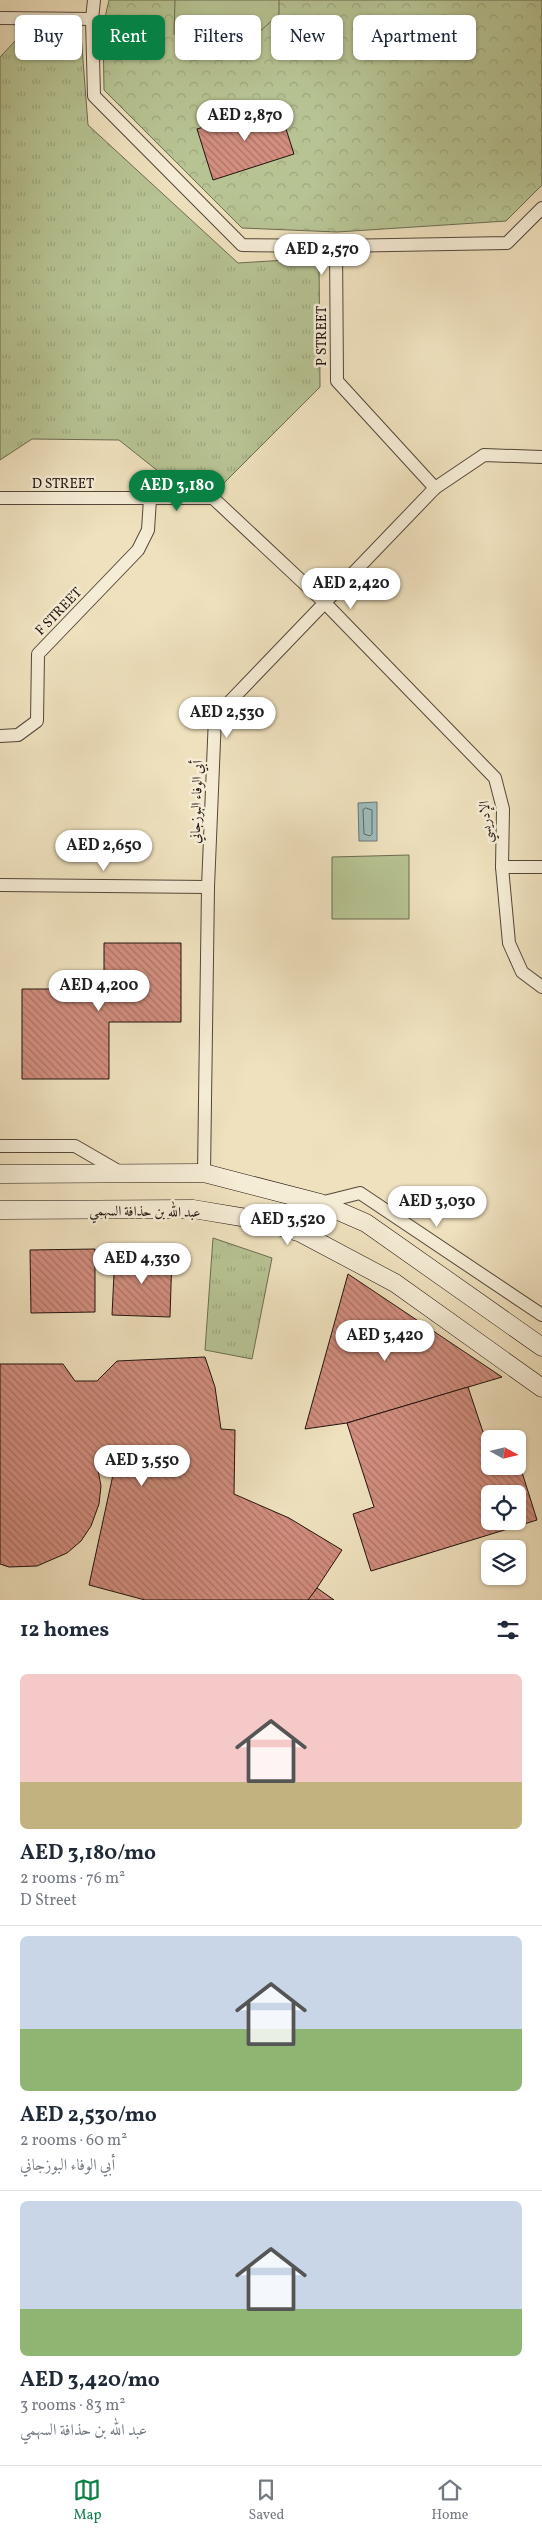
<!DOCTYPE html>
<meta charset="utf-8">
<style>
body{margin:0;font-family:Vollkorn,Amiri,serif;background:#f6f6f7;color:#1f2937;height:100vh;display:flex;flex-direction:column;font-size:19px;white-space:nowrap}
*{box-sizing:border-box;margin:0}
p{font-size:16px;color:#747a83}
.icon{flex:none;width:28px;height:28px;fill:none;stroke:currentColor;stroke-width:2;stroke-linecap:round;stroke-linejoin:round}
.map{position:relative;height:1600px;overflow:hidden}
.drawer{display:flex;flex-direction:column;background:#fff;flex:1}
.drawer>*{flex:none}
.banner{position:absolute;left:15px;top:15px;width:512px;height:45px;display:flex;gap:10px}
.needle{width:32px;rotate:98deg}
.tools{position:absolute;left:481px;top:1430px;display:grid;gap:10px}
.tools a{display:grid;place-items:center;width:45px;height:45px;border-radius:8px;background:#fff;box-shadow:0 1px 4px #0004;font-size:25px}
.price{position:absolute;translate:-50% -42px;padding:0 11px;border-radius:18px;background:#fff;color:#222;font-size:16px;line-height:32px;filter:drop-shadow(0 1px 2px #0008)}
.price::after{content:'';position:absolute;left:50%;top:30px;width:15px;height:11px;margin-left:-8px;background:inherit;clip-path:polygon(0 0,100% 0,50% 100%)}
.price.current{background:#0b8043;color:#fff}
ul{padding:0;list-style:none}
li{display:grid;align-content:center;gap:10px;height:265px;padding:0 20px}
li+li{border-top:1px solid #e0e1e3}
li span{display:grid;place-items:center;height:155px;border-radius:8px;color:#555}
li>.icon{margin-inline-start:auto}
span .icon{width:90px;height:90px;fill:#fffc;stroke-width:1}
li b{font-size:21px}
h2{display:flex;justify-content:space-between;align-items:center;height:60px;padding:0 20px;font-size:21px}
.pill{padding:0 18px;border-radius:8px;background:#fff;box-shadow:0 1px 4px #0004;font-size:18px;line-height:45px}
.pill.current{background:#0b8043;color:#fff}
.tab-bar{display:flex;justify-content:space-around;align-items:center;height:70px;border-top:1px solid #e0e1e3;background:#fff;font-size:14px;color:#747a83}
.tab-bar a{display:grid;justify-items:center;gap:2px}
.tab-bar .current{color:#0b8043}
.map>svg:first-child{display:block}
.grass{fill:url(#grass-tufts);stroke:#6c6b50}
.park{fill:url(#park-crowns);stroke:#6c6b50}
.pitch{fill:#b7c393;stroke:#6c6b50}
.water{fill:#9dbbba;stroke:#6b7875}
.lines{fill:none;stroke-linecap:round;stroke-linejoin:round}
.shore{stroke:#5f6764;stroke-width:1}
.building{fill:url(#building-back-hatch);stroke:#21130e;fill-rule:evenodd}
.street-casing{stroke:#54463a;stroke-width:14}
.secondary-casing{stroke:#21130e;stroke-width:19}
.street{stroke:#f5ecd5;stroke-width:12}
.secondary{stroke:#f5ecd5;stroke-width:18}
.labels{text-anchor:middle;stroke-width:5;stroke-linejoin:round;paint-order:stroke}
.street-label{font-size:14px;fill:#21130e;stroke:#f5ecd5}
</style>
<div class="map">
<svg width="542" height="1600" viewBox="0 0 542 1600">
<defs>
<pattern id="grass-tufts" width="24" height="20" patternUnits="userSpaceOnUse" patternTransform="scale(1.25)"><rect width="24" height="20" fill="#b7c393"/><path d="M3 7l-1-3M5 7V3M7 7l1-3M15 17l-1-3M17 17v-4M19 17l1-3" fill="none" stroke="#9da77e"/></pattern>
<pattern id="park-crowns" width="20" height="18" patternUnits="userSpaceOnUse" patternTransform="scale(1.25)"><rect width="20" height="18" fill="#b7c393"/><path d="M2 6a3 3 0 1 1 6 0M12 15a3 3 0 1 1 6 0" fill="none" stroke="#9da77e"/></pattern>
<pattern id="building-back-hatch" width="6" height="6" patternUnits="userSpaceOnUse" patternTransform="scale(1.25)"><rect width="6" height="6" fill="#d28e7f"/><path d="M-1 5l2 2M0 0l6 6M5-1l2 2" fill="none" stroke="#aa7366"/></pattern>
</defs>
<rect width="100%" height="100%" fill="#efe1be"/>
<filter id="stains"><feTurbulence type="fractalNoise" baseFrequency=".004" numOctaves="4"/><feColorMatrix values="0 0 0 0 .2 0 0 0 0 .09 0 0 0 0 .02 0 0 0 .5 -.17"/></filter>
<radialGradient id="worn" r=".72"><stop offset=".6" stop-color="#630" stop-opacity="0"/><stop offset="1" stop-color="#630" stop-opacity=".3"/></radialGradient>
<g class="grass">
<polygon points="81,34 88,125 238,263 319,258 320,387 224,483 173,483 119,440 32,439 0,460 0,57 17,39"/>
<polygon points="213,1238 272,1258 252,1359 205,1350"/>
</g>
<polygon class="park" points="109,0 542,0 542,185 506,221 337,232 242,228 104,90 103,26"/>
<g class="pitch">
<polygon points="175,0 279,0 279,14 255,36 174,34"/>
<polygon points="409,855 409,919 332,919 332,857"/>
</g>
<polygon class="water" points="377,802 377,841 359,841 358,803"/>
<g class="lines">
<polygon class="shore" points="366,808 372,810 372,834 370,836 364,834 363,810"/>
</g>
<g class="building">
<polygon points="278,104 294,154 213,180 197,129"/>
<polygon points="104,943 181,943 181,1022 109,1022 109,1079 22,1079 22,989 104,989"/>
<polygon points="95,1249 95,1312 31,1313 30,1250"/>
<polygon points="115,1253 172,1255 170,1317 112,1315"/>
<polygon points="348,1274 502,1377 347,1423 305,1429"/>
<polygon points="205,1357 215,1387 221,1429 235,1430 234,1494 289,1518 342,1550 309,1600 145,1600 89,1585 116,1461 98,1470 101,1486 99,1504 91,1526 81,1541 67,1553 37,1566 9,1567 0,1564 0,1364 63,1364 75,1381 97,1381 117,1361"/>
<path d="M468 1387 490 1453V1466H494L497 1475 521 1469 537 1520 371 1571 353 1514 374 1507 347 1423ZM490 1494H518V1521H490Z"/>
<polygon points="317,1588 334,1600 308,1600"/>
</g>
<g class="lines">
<defs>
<g id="street">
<polyline points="94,0 92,19 94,96 242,245 336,246"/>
<polyline points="0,18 92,19"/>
<polyline points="435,488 337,381 336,246 507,243 542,208"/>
<polyline points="0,498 213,498 324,602 495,778 503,809 502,867 509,943 522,972 542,987"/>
<polyline points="0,736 18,735 37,721 38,654 138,550 148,530 150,499"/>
<polyline points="502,867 542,867"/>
<polyline points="0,885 208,887"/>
<polyline points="0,1146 75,1146 120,1172"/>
<polyline points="204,1173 208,887 215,717 435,488 484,455 542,457"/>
<polyline points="320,1203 360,1193 542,1315"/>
</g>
<g id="secondary">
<polyline points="0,1174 204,1173 320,1203 366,1223 542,1347"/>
<polyline points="0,1210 193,1209 259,1220 301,1233 395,1283 542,1388"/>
</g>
</defs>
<use href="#street" class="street-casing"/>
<use href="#secondary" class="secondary-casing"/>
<use href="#street" class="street"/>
<use href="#secondary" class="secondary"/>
</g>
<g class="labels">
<g class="street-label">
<text transform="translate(321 336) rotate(-90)" y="5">P STREET</text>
<text x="63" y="488">D STREET</text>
<text transform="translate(58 611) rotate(-46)" y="5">F STREET</text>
<text transform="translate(196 802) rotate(-88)" y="5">أبي الوفاء البوزجاني</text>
<text transform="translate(485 822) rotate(-94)" y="5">الإدريسي</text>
<text transform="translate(145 1211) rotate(1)" y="5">عبد الله بن حذافة السهمي</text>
</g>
</g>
<rect width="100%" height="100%" filter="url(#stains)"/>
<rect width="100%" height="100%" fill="url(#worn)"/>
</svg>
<div class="tools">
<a><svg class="needle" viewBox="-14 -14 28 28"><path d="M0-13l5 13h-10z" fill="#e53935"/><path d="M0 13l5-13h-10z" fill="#747a83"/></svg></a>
<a><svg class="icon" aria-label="locate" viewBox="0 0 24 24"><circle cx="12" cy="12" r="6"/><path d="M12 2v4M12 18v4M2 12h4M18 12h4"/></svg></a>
<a><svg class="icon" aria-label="layers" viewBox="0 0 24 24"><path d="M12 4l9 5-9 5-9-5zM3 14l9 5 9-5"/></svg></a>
</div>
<b class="price" style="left:245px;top:142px">AED 2,870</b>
<b class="price" style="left:322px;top:276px">AED 2,570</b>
<b class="price current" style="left:177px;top:512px">AED 3,180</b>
<b class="price" style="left:351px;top:610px">AED 2,420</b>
<b class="price" style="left:227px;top:739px">AED 2,530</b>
<b class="price" style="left:104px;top:872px">AED 2,650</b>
<b class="price" style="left:99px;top:1012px">AED 4,200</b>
<b class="price" style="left:437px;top:1228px">AED 3,030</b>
<b class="price" style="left:288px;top:1246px">AED 3,520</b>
<b class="price" style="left:142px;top:1285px">AED 4,330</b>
<b class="price" style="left:385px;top:1362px">AED 3,420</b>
<b class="price" style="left:142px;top:1487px">AED 3,550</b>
<div class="banner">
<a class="pill">Buy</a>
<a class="pill current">Rent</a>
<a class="pill">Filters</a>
<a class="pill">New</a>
<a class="pill">Apartment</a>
</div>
</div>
<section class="drawer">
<h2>12 homes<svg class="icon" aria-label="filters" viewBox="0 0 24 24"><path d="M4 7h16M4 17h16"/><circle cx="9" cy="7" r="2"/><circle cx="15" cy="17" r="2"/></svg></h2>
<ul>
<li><span style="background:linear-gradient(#f6c9c9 70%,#c2b280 0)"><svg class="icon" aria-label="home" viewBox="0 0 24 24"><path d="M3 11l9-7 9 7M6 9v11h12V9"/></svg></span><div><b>AED 3,180/mo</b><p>2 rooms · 76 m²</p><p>D Street</p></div></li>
<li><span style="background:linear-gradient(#c9d6e8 60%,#8fb573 0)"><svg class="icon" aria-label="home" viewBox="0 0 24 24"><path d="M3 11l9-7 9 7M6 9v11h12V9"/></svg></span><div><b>AED 2,530/mo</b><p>2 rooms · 60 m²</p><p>أبي الوفاء البوزجاني</p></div></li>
<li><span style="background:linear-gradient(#c9d6e8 70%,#8fb573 0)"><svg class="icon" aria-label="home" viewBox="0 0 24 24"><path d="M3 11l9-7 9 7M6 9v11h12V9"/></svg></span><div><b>AED 3,420/mo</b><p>3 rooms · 83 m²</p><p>عبد الله بن حذافة السهمي</p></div></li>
</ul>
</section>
<nav class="tab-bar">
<a class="current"><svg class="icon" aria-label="map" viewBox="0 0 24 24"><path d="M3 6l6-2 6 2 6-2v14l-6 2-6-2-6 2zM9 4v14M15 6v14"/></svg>Map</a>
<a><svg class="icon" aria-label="saved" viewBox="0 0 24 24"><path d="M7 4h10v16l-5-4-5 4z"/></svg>Saved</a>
<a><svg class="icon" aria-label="home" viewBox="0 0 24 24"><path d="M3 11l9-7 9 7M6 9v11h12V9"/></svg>Home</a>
</nav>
